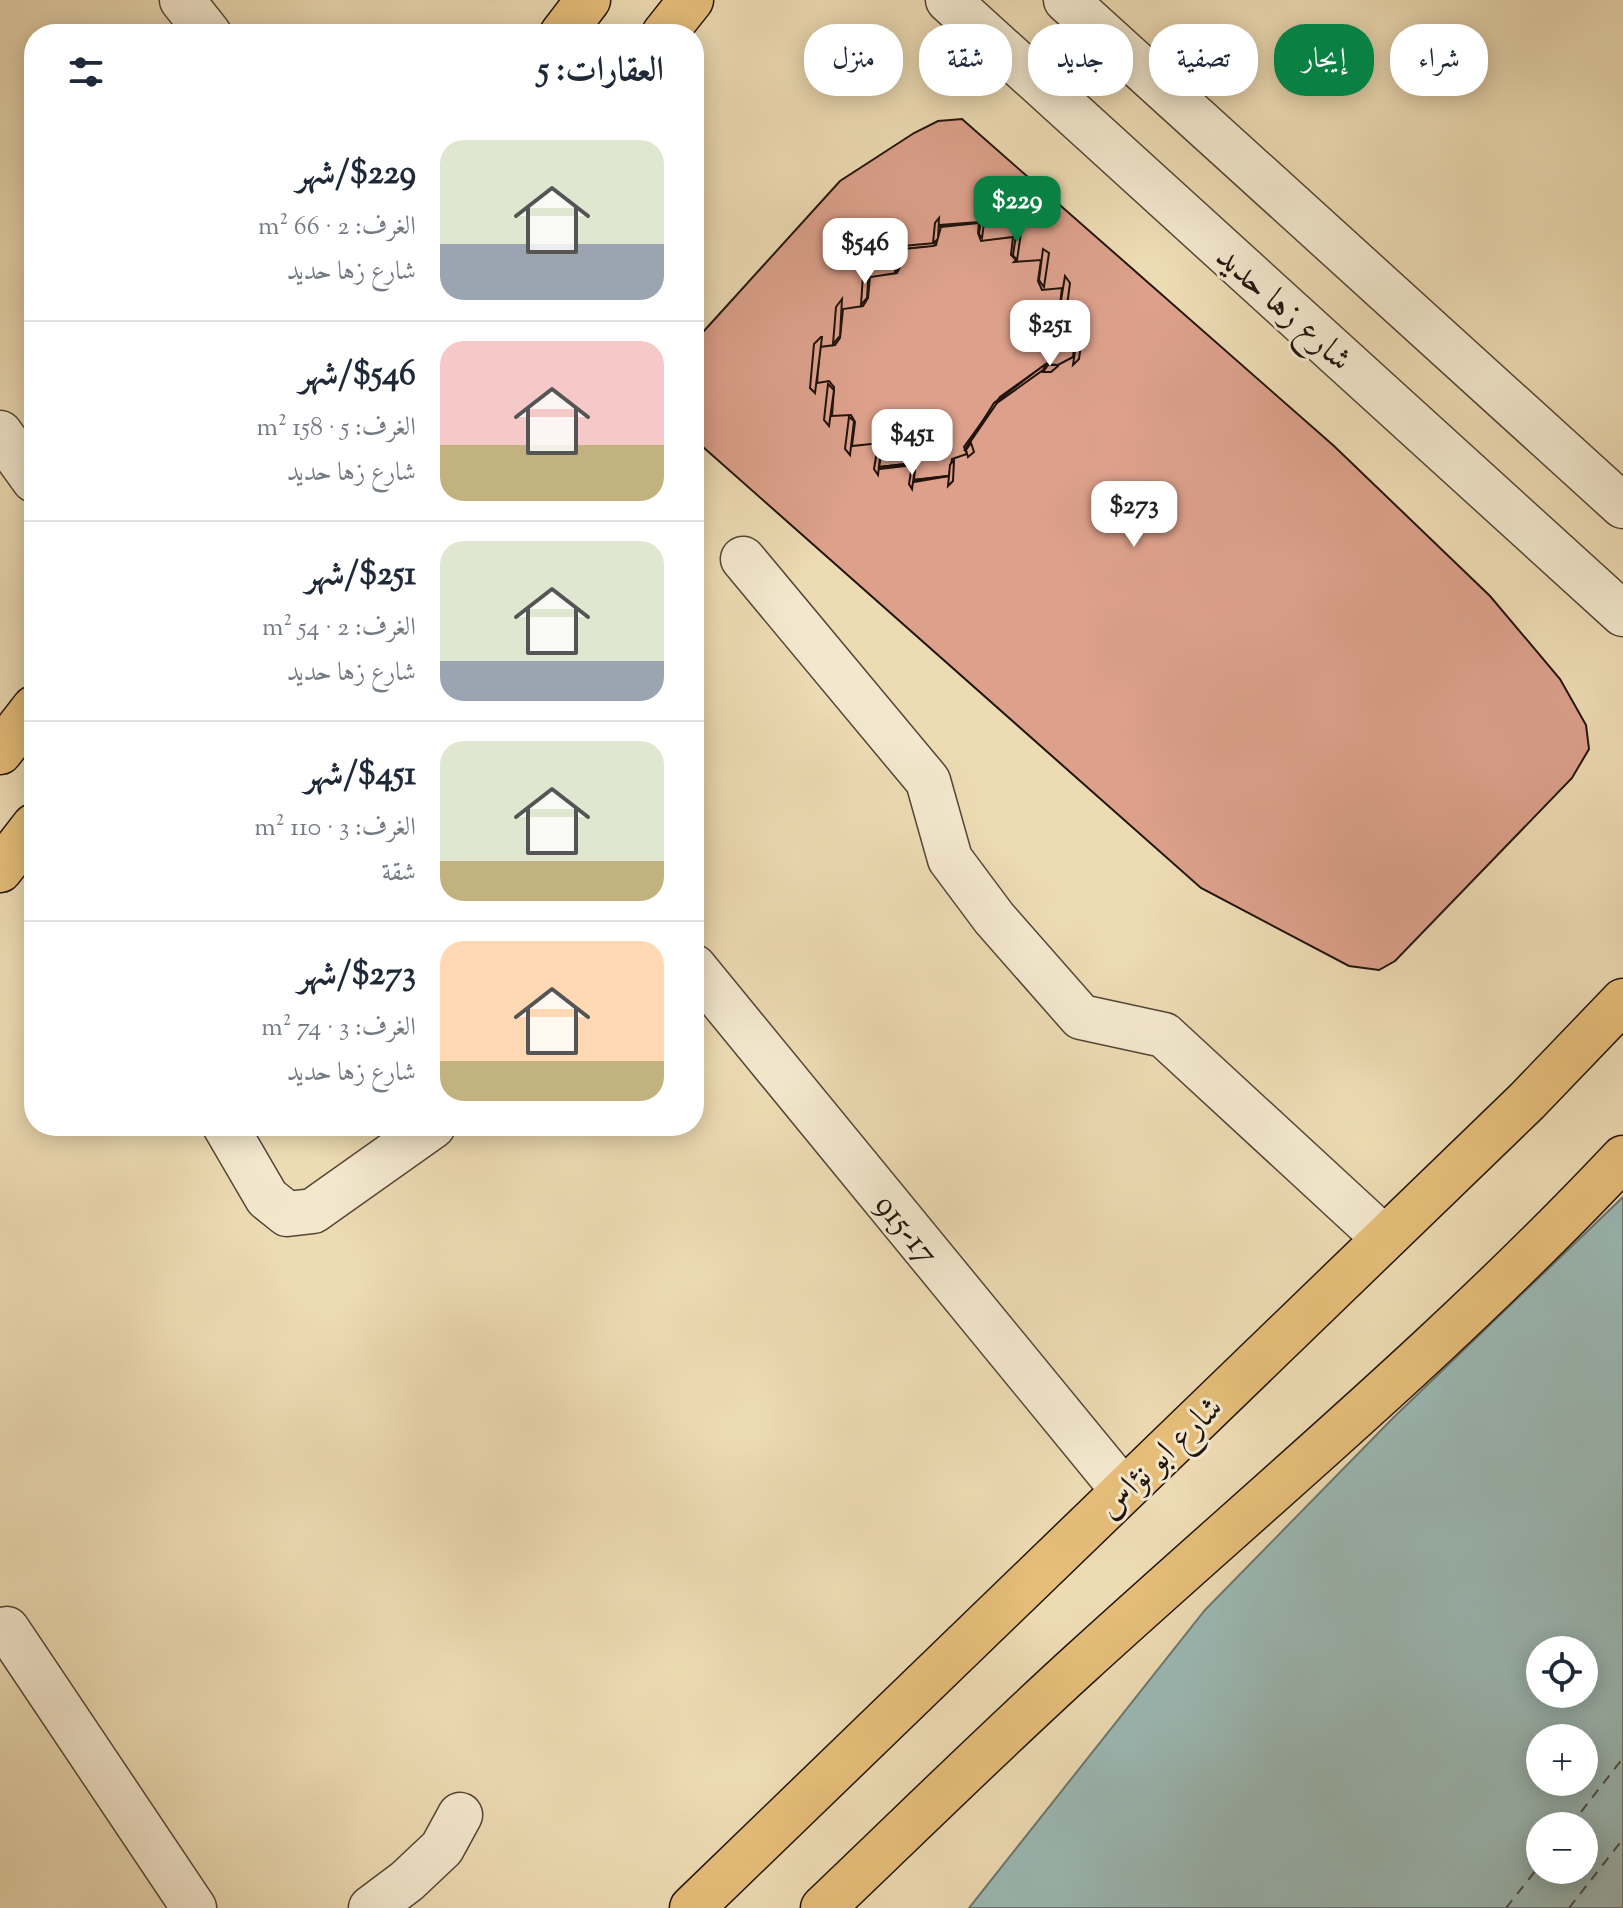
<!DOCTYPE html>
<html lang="ar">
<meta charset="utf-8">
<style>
body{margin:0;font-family:"Sorts Mill Goudy",Amiri,serif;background:#f6f6f7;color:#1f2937;direction:rtl;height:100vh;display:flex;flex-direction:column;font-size:30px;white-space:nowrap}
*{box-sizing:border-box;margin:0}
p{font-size:26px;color:#747a83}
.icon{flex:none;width:44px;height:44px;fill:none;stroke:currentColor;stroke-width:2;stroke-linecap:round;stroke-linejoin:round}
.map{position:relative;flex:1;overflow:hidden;direction:ltr}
.details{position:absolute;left:24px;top:24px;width:680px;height:1112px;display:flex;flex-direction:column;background:#fff;border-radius:32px;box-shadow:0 4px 20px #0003;direction:rtl}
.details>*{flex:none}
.top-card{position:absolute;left:728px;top:24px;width:760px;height:72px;direction:rtl;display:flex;gap:16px}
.tools{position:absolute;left:1526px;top:1636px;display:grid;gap:16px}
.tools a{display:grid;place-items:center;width:72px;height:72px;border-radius:50%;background:#fff;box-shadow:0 4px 20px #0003;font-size:40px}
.price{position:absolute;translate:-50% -68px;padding:0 18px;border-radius:16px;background:#fff;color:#222;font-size:26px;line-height:52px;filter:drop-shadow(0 2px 4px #0008)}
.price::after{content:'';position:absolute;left:50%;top:48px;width:24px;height:18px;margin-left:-12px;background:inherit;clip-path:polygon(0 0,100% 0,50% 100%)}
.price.active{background:#0b8043;color:#fff}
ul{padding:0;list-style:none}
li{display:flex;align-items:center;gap:24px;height:200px;padding:0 40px}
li+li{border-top:2px solid #e0e1e3}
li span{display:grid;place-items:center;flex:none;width:224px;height:160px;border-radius:24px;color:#555}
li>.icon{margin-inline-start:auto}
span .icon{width:96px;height:96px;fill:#fffc;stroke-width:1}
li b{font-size:34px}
h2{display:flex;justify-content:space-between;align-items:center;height:96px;padding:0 40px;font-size:34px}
.chip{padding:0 28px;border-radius:32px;background:#fff;box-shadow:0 4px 20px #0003;font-size:28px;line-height:72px}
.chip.active{background:#0b8043;color:#fff}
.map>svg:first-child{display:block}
.water{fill:#9bb9b5;stroke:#6b7771;stroke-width:2;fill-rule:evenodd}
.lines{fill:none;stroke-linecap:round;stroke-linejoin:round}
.ferry{stroke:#4c4e47;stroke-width:2;stroke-dasharray:10 8;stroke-linecap:butt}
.building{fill:#dca08b;stroke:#22140c;stroke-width:2}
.minor-casing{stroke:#554636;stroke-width:47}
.major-casing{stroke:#22140c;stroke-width:47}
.minor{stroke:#f3e8ce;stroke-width:44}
.major{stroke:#e6be7a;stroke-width:44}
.labels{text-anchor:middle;stroke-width:6;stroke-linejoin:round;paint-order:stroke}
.street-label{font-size:34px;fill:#22140c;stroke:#f3e8ce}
</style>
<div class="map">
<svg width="1623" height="1908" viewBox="0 0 1623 1908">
<rect width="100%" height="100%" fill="#eddbb3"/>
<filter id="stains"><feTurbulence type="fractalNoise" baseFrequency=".0025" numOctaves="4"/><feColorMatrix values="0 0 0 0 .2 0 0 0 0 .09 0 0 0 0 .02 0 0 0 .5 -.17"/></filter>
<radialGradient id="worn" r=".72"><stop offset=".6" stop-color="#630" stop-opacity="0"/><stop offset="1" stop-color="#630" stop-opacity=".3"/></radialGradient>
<path class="water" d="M1623 1197V1908H969L1205 1610 1393 1418ZM1540 1650H1584V1694H1540ZM1540 1738H1584V1782H1540ZM1540 1826H1584V1870H1540Z"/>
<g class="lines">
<g class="ferry">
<polyline points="1570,1826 1623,1758"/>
<polyline points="1506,1908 1540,1865"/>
<polyline points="1569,1908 1623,1839"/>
</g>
</g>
<g class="building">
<polygon points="962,119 1334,446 1490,596 1560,679 1586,725 1589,749 1572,778 1395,961 1379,970 1349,966 1201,888 694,439 694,342 840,181 914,133 938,121"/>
<polygon points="982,213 985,216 982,238 979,234"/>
<polygon points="939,218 938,239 933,243 935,223"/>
<polygon points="980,222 979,223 940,227 940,225"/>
<polygon points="979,223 978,233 981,241 1013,237 1011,255 1016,260 1014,262 1041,260 1038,281 1042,290 1062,288 1059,313 1063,321 1062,322 1077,322 1073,357 1058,365 1046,364 1000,397 964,447 967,454 952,459 949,476 914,480 915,468 913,463 879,467 882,448 880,443 852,446 855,422 851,415 832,416 834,387 829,381 817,383 820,347 835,345 840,338 843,309 863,306 868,298 870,277 897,273 900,267 902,249 936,245 941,227"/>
<polygon points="1017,228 1021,233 1017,260 1013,255"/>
<polygon points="902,240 900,267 895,272 896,246"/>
<polygon points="935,243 936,245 933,246 902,249 903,246"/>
<polygon points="1043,249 1049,253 1044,287 1039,280"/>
<polygon points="869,266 867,298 861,305 863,274"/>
<polygon points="1065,276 1070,283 1065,321 1059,312"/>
<polygon points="842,299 840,336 833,344 836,307"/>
<polygon points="1081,310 1085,315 1079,359 1073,365"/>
<polygon points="821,337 822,337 815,393 810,388 814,344"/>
<polygon points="1047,363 1043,370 997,403 964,451 994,403"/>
<polygon points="1048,365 1058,365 1058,366 1051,372 1043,372"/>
<polygon points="828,384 834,390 829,426 824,420"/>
<polygon points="849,417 854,421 850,455 845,449"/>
<polygon points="971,443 974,452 968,457 966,450"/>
<polygon points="878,445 881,449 878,475 874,469"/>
<polygon points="954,460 953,481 948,486 950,465"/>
<polygon points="913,463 913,465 880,469 879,467"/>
<polygon points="912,465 915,469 912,489 909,484"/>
<polygon points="947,476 949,476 914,482 914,480"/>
</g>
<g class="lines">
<defs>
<g id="minor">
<polyline points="182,0 209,34"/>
<polyline points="948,0 1623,614"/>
<polyline points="1066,0 1623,506"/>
<polyline points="0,433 34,480"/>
<polyline points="743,559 928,781 950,859 994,918 1081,1017 1164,1035 1384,1238"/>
<polyline points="694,967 1123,1490"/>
<polyline points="225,1126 267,1198 287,1214 313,1211 433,1126"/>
<polyline points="7,1629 194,1908"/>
<polyline points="371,1908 407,1881 442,1848 460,1815"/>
</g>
<g id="major">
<polyline points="562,34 588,0"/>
<polyline points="664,34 691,0"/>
<polyline points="0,752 34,708"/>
<polyline points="0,870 34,826"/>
<polyline points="692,1908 1527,1101 1623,1001"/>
<path d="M823 1908C909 1826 994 1742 1082 1662 1264 1496 1454 1338 1623 1158"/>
</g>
</defs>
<use href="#minor" class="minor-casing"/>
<use href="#major" class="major-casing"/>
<use href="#minor" class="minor"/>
<use href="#major" class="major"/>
</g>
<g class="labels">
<g class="street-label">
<text transform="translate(1285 307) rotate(42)" y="12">شارع زها حديد</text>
<text transform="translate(908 1228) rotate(51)" y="12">915-17</text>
<text transform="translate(1159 1456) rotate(-44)" y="12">شارع ابو نؤاس</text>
</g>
</g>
<rect width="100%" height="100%" filter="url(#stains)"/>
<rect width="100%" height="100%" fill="url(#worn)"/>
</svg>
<div class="tools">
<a><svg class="icon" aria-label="locate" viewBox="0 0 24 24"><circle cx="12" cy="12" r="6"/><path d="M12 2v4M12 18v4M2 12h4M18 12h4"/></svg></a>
<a>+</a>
<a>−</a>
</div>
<b class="price active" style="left:1017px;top:244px">$229</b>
<b class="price" style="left:865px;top:286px">$546</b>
<b class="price" style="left:1050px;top:368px">$251</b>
<b class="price" style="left:912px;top:477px">$451</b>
<b class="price" style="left:1134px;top:549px">$273</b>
<div class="top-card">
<a class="chip">شراء</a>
<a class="chip active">إيجار</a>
<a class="chip">تصفية</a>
<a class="chip">جديد</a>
<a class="chip">شقة</a>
<a class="chip">منزل</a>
</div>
<section class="details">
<h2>العقارات: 5<svg class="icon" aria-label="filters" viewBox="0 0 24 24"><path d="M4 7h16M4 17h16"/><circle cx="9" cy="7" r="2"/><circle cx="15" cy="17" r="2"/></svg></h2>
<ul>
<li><span style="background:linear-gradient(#dfe7d0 65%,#9aa5b1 0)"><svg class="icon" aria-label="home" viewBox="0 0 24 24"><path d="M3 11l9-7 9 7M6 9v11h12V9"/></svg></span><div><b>$229/شهر</b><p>الغرف: 2 · 66 m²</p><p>شارع زها حديد</p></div></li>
<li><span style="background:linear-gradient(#f6c9c9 65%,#c2b280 0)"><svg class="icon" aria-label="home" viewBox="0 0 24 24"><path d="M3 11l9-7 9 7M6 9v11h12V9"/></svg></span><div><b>$546/شهر</b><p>الغرف: 5 · 158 m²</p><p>شارع زها حديد</p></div></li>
<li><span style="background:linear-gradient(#dfe7d0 75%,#9aa5b1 0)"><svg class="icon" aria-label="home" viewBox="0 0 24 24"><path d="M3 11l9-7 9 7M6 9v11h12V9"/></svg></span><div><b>$251/شهر</b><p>الغرف: 2 · 54 m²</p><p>شارع زها حديد</p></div></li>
<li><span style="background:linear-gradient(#dfe7d0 75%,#c2b280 0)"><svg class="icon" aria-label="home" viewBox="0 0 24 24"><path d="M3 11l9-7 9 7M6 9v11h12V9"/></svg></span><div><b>$451/شهر</b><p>الغرف: 3 · 110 m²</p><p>شقة</p></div></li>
<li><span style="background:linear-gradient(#ffd9b3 75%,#c2b280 0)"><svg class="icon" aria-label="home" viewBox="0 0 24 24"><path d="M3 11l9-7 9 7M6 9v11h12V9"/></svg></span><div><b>$273/شهر</b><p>الغرف: 3 · 74 m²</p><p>شارع زها حديد</p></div></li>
</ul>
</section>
</div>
